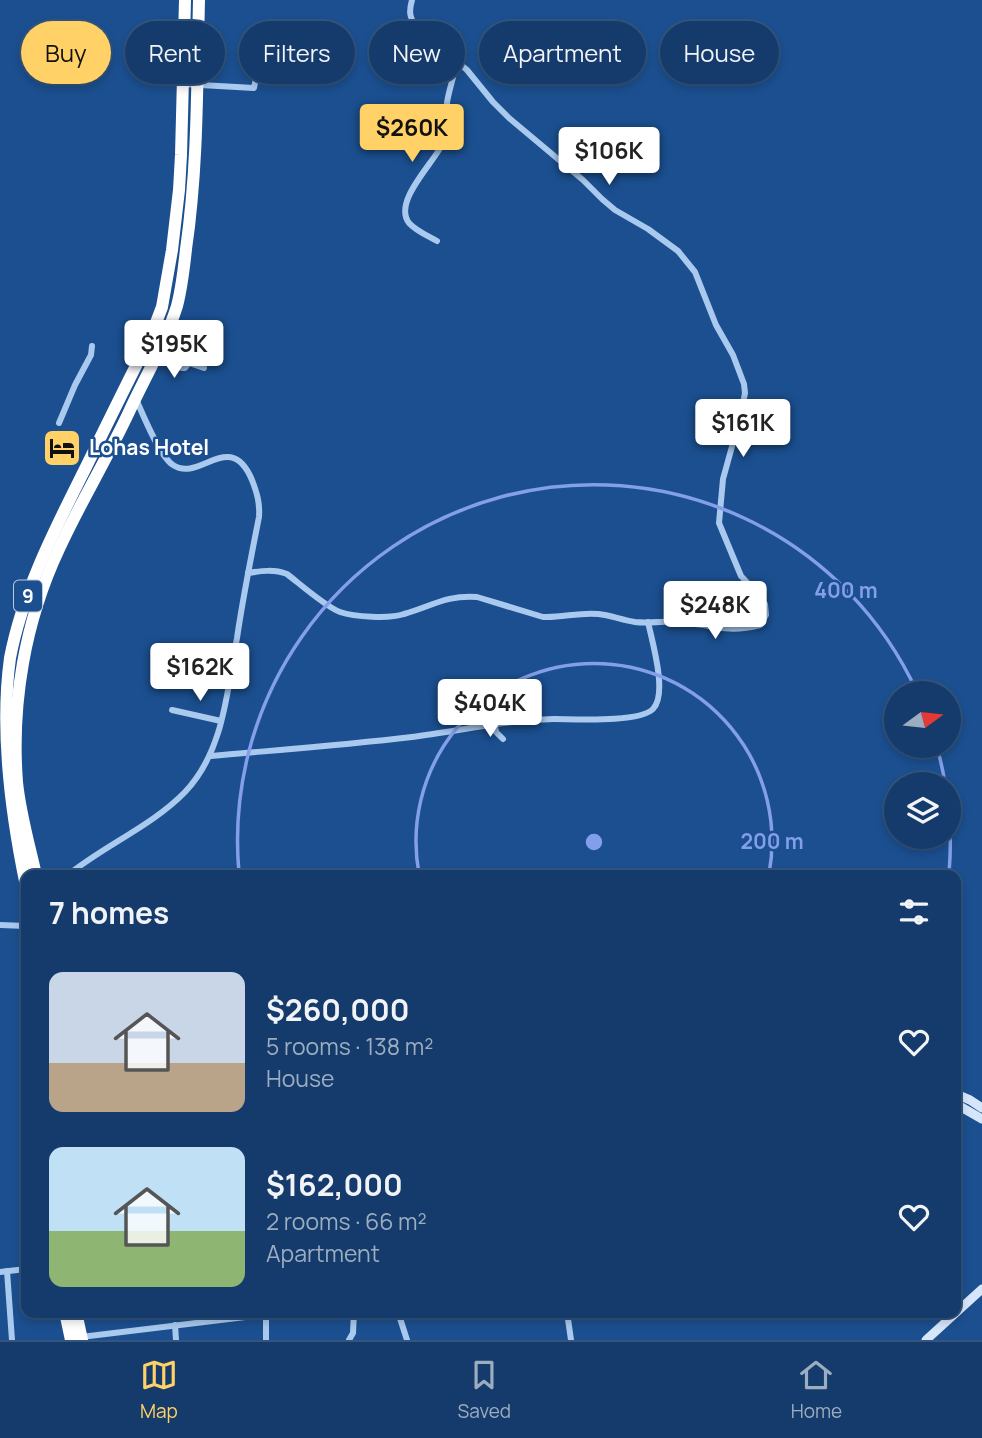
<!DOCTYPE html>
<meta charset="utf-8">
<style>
body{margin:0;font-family:Manrope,sans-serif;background:#214673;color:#f1f3f6;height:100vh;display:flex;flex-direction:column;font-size:26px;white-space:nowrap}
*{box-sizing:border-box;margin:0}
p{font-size:23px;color:#9dadc1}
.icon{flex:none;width:38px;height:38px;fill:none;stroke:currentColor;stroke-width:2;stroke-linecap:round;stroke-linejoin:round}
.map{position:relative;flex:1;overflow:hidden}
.panel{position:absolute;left:21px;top:870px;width:940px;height:448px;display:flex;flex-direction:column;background:#143b6b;border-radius:14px;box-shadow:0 4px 10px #0003,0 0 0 2px #33557e}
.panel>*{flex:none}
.banner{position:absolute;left:21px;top:21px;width:942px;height:63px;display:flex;gap:14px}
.needle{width:46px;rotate:75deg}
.fabs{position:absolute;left:884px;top:681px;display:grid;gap:14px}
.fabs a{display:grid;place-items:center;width:77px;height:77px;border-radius:50%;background:#143b6b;box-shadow:0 4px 10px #0003,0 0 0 2px #33557e;font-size:35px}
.price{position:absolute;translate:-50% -60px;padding:0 16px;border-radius:7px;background:#fff;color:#222;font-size:23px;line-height:46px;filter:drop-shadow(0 2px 4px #0008)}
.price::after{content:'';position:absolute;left:50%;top:42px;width:21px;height:16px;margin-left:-10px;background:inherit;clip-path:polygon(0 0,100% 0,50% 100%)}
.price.active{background:#ffd166;color:#111}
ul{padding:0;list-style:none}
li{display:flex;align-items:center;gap:21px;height:175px;padding:0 28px}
li span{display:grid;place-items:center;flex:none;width:196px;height:140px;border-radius:14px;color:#555}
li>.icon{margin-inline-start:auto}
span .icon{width:84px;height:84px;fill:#fffc;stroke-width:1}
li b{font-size:30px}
h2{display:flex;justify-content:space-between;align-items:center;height:84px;padding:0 28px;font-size:30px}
.pill{padding:0 24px;border-radius:32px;background:#143b6b;box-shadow:0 4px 10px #0003,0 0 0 2px #33557e;font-size:24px;line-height:63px}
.pill.active{background:#ffd166;color:#111}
.tab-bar{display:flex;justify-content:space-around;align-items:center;height:98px;border-top:2px solid #33557e;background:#143b6b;font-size:19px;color:#9dadc1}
.tab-bar a{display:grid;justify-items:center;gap:4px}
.tab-bar .active{color:#ffd166}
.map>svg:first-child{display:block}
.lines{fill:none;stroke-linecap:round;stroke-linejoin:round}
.street{stroke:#a9c9ee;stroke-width:6}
.secondary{stroke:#d6e6fa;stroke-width:9}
.highway{stroke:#fff;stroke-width:12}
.ring{fill:none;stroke:#839eea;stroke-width:3.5}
.labels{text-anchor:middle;stroke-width:5;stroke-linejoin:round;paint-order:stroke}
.shield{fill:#1b4f8f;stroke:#bbcadd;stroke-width:2}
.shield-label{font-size:19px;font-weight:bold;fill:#fff}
.poi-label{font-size:21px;font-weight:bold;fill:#fff;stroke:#1b4f8f;text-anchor:start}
.centre{fill:#839eea;stroke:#1b4f8f;stroke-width:3.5}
.ring-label{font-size:21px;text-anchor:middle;font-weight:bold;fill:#839eea;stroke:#1b4f8f;stroke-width:5;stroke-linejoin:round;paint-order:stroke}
</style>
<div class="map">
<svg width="982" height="1340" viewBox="0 0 982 1340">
<rect width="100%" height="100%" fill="#1b4f8f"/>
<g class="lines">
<g class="street">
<polyline points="183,84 254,88 257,73 257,58"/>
<path d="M437 241C428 236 416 231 409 223 392 201 436 161 444 141 449 129 446 116 447 103 449 88 455 76 456 60"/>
<polyline points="156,358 182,368 185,368 189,363 204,368"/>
<polyline points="59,423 75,385 91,355 92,346"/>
<path d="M248 573C261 571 274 569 287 574 300 584 326 607 340 612 354 617 390 619 404 614 433 606 445 595 477 597L543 617C562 618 579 612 598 614 610 615 622 620 635 622 651 624 668 620 684 622 714 626 729 633 760 625L766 615 765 604 760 596 741 576 719 523 723 479 741 414 745 393 744 384 733 355 716 325 695 272 678 251 648 229 615 210 602 199 583 180 509 118 493 102 467 70 416 26C409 17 409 11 412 0"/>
<polyline points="753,589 761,624"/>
<path d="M228 688C220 678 210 672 214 658L217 656 233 658"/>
<polyline points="172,710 221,721"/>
<polyline points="495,725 496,732 503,739"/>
<path d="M211 756C278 750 345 745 412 737 459 731 506 720 554 719 574 719 639 723 653 709 668 694 652 641 648 622"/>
<path d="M68 875C105 845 152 826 185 792 224 751 227 691 237 638 243 597 251 557 259 517 260 503 257 493 252 480 230 428 200 483 173 465 160 457 143 415 136 399"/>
<polyline points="0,925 26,926"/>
<polyline points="7,1271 12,1340"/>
<polyline points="0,1272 26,1269"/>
<polyline points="398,1312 407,1340"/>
<polyline points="567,1312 571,1340"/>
<polyline points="175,1325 176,1340"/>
<polyline points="81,1337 286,1312"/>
<polyline points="266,1340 266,1316"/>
<polyline points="349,1340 353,1333 354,1312"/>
</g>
<g class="secondary">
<polyline points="956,1094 970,1100 982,1108"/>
<polyline points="956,1104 982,1119"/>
<polyline points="926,1340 982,1289"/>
</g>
<g class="highway">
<path d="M36 875C29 844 20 813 17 782 11 703 25 621 59 549 80 503 107 459 129 412 145 377 165 344 177 306 182 287 184 268 186 249 198 167 197 83 199 0"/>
<path d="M26 886C11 814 0 731 10 658 23 590 56 527 87 465 108 422 129 379 151 336L162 307 172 250 179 190 181 155 185 0"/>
<polyline points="65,1312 71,1340"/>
<polyline points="76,1312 82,1340"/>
</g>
</g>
<g class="ring">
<path d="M419 874A178 178 0 1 1 769 874"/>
<path d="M239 873A356 356 0 0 1 917 692M937 747A356 356 0 0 1 945 783M949 811A356 356 0 0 1 949 873"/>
</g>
<defs>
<symbol id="hotel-square" viewBox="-11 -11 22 22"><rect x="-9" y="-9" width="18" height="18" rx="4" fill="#ffd166" stroke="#1b4f8f"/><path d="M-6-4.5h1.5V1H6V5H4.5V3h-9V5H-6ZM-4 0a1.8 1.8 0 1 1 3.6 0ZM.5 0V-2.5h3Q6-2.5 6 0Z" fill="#111"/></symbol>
</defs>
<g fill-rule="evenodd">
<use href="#hotel-square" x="40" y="426" width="44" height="44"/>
</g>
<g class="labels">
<rect class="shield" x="14" y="580.5" width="28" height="31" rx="5"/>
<g class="shield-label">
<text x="28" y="603">9</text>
</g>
<g class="poi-label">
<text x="89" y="455">Lohas Hotel</text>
</g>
</g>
<circle cx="594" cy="842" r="10" class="centre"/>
<g class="ring-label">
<text x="846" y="598">400 m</text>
<text x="772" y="849">200 m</text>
</g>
</svg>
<div class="fabs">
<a><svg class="needle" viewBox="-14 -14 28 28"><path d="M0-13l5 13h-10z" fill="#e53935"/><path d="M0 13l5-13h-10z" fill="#9dadc1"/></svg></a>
<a><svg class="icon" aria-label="layers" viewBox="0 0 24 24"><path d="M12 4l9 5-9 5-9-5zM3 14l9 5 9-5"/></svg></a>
</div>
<b class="price active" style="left:412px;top:164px">$260K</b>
<b class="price" style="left:609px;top:187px">$106K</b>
<b class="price" style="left:174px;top:380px">$195K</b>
<b class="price" style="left:743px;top:459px">$161K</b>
<b class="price" style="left:715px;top:641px">$248K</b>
<b class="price" style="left:200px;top:703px">$162K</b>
<b class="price" style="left:490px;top:739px">$404K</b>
<div class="banner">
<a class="pill active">Buy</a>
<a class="pill">Rent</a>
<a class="pill">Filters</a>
<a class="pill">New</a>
<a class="pill">Apartment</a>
<a class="pill">House</a>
</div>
<section class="panel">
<h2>7 homes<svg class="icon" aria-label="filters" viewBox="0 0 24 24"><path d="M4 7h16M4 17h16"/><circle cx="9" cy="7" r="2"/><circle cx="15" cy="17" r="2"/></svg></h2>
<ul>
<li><span style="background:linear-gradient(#c9d6e8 65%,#b9a48a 0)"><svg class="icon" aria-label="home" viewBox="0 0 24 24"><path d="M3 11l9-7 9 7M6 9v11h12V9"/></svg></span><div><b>$260,000</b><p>5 rooms · 138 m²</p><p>House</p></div><svg class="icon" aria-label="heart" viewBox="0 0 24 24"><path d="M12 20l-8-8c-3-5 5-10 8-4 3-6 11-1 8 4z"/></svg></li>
<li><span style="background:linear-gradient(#bfe0f5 60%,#8fb573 0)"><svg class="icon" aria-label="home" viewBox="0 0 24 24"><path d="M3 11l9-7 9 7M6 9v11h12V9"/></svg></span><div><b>$162,000</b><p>2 rooms · 66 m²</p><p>Apartment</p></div><svg class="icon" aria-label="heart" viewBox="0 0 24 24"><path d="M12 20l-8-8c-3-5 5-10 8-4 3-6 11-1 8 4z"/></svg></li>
</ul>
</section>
</div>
<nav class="tab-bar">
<a class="active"><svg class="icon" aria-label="map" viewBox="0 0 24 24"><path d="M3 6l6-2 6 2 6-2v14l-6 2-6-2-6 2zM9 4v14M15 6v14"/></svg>Map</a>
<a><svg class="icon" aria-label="saved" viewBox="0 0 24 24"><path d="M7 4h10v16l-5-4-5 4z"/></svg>Saved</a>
<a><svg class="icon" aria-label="home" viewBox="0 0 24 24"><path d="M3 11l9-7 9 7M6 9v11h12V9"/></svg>Home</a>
</nav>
